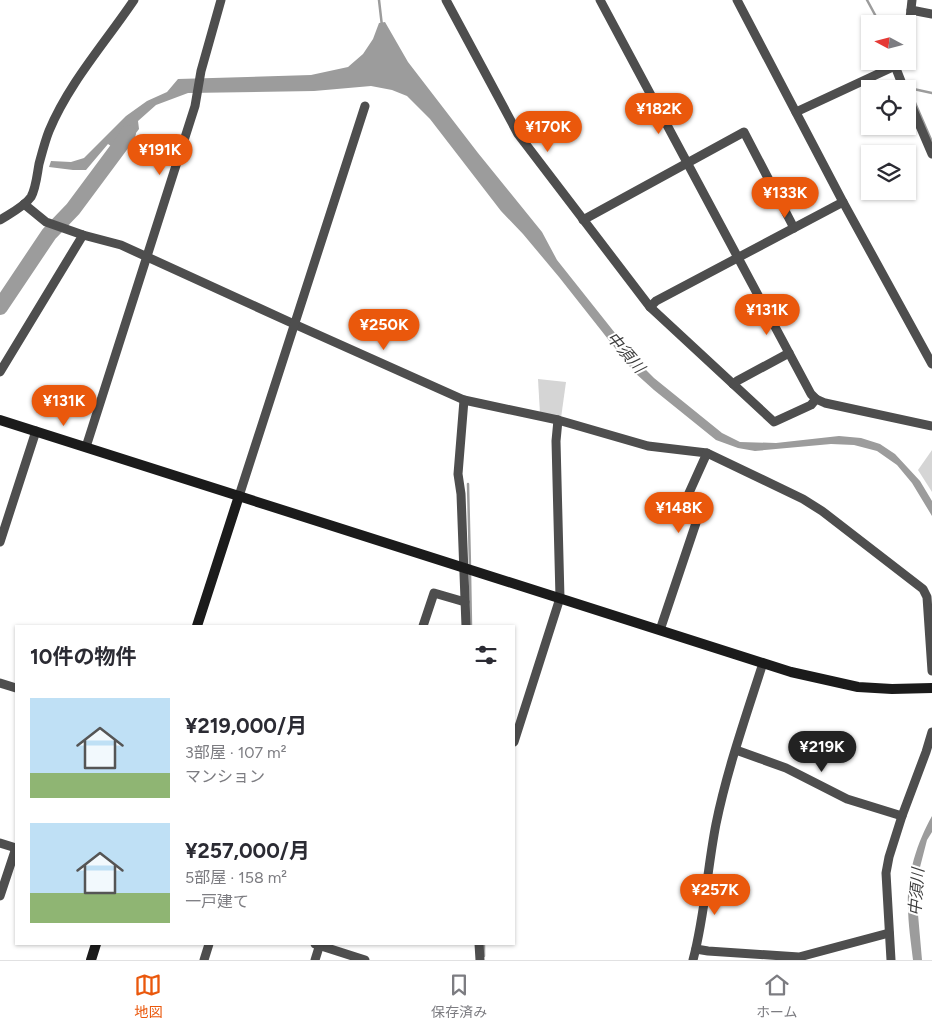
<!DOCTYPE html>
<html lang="ja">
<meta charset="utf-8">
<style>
body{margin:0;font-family:Figtree,"Noto Sans JP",sans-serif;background:#f2f2f3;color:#2b2b33;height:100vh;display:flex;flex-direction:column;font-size:19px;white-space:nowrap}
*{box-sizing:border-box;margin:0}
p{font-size:16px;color:#7c7c81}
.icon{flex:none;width:28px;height:28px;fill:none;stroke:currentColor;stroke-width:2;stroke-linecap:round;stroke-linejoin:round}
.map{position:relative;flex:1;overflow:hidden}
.side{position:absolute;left:15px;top:625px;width:500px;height:320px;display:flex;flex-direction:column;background:#fff;border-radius:0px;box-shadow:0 1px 4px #0004}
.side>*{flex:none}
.needle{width:32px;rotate:277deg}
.fabs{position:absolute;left:861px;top:15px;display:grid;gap:10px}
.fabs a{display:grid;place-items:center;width:55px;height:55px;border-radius:0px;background:#fff;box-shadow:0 1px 4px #0004;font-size:25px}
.price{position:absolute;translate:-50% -42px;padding:0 11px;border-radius:18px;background:#ea580c;color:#fff;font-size:16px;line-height:32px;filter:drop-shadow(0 1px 2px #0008)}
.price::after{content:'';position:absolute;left:50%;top:30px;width:15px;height:11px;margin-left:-8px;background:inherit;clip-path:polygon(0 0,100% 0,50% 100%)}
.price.active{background:#222;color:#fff}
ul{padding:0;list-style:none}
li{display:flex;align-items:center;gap:15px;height:125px;padding:0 15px}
li span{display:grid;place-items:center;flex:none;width:140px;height:100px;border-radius:0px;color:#555}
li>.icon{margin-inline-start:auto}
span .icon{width:60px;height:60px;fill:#fffc;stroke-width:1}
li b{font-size:21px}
h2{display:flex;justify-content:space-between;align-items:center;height:60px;padding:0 15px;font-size:21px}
.tab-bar{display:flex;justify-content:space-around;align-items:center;height:70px;border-top:1px solid #e1e1e2;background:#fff;font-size:14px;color:#7c7c81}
.tab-bar a{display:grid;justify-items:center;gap:2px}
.tab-bar .active{color:#ea580c}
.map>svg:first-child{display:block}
.green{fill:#d5d5d5}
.water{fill:#9c9c9c}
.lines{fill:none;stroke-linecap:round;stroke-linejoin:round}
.stream{stroke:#9c9c9c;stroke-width:2.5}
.river{stroke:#9c9c9c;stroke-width:16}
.street{stroke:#4e4e4e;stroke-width:9}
.secondary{stroke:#1b1b1b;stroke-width:10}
.labels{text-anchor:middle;stroke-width:4;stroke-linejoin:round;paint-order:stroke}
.water-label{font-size:16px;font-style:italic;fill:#3d3d3d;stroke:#fff}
</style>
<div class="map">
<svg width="932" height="960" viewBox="0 0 932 960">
<rect width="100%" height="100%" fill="#fff"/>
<g class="green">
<polygon points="538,379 566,382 561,418 540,414"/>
<polygon points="932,450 932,492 918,470"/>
</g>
<g class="water">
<polygon points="385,22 408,62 478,153 542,232 557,260 638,362 654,378 722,433 740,442 776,443 839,436 861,438 880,444 895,454 920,481 932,501 932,516 912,483 897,465 877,451 854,445 831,444 755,451 738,448 716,440 654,390 634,372 559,277 523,234 501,211 430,119 407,96 392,90 371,86 314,91 188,93 156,105 138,121 139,129 121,153 108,144 86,170 73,170 49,167 51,161 71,162 84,158 126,116 147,101 167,92 178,79 311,75 348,67 363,54 373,39 379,23"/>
<path d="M932 816V832L927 840 919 871 917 903 922 960H913C911 942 908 924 908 905 907 874 917 843 932 816Z"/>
</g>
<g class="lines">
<g class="stream">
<polyline points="379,0 382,26"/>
<polyline points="867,0 880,24"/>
<polyline points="906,82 932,142"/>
<polyline points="909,88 932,93"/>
<polyline points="468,484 470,567"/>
<polyline points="470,573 471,626"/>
<polyline points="484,944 484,956"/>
</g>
<polyline class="river" points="0,307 49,234 73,209 125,139 128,133"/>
<g class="street">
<polyline points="446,0 518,134 650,307 774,422 811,405 816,399"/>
<polyline points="600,0 811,394 816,399 825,403 932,426"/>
<polyline points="737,0 843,202 932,364"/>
<polyline points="911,10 932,14"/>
<polyline points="908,37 912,0"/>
<polyline points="895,66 904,89"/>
<polyline points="908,98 932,154"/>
<polyline points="796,112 895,66 899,61"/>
<polyline points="24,204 46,222 83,235 121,245 294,324 464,400 558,420 648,446 707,453 803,499 822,511 923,589 927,597 932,671"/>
<path d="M0 220C9 214 24 207 31 197 36 188 37 175 39 164 42 153 45 141 49 131 69 83 105 43 134 0"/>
<polyline points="583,220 744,132 794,228"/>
<polyline points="650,307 656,301 843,202"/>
<polyline points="0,372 83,235"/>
<polyline points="733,384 737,381 789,353"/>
<polyline points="464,400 458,474 461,494 466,626"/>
<polyline points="86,447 195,106 201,71 221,0"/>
<polyline points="239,496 365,106"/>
<polyline points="0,542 36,431"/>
<polyline points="423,626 434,593 465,602"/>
<polyline points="660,630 699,514 684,504 707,453"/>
<polyline points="0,683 16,688"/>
<polyline points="514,742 560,598 556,441 558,420"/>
<polyline points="736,750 786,768 847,799 902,816"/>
<polyline points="0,843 16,848"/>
<polyline points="0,896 16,848"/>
<polyline points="315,944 365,960"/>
<polyline points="479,944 480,960"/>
<polyline points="696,949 708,951 799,957 889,933"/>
<polyline points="204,960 209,944"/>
<polyline points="315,960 320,944"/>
<path d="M693 960C705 915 707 870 716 824 727 770 746 716 763 663"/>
<polyline points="891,960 886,873 889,857 902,816 926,752 932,732"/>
</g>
<g class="secondary">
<polyline points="0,420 791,672 858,687 892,689 932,688"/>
<polyline points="197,626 239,496"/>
<polyline points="91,960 96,944"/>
</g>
</g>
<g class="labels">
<g class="water-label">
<text transform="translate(626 352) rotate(49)" y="6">中須川</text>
<text transform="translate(916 892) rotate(-86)" y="6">中須川</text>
</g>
</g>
</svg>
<div class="fabs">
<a><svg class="needle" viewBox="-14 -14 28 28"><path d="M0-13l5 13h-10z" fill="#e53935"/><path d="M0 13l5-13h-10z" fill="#7c7c81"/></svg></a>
<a><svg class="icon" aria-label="locate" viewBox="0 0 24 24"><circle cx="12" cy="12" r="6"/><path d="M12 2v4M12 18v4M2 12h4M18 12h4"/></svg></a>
<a><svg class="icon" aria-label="layers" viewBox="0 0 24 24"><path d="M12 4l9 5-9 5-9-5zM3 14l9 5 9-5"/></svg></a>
</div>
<b class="price" style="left:659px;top:135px">¥182K</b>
<b class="price" style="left:548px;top:153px">¥170K</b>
<b class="price" style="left:160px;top:176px">¥191K</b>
<b class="price" style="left:785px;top:219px">¥133K</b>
<b class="price" style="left:767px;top:336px">¥131K</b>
<b class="price" style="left:384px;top:351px">¥250K</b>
<b class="price" style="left:64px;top:427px">¥131K</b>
<b class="price" style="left:679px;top:534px">¥148K</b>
<b class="price active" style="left:822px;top:773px">¥219K</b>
<b class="price" style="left:715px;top:916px">¥257K</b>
<section class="side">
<h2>10件の物件<svg class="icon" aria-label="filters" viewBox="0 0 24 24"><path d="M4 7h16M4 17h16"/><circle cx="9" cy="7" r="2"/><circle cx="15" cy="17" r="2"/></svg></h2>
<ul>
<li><span style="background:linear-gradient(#bfe0f5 75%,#8fb573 0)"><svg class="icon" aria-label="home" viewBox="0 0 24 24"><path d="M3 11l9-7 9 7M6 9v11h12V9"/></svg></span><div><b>¥219,000/月</b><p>3部屋 · 107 m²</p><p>マンション</p></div></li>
<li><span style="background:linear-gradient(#bfe0f5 70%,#8fb573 0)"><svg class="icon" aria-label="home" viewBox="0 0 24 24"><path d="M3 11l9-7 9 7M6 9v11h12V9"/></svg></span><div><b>¥257,000/月</b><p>5部屋 · 158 m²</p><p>一戸建て</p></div></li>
</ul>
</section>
</div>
<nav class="tab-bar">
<a class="active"><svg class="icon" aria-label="map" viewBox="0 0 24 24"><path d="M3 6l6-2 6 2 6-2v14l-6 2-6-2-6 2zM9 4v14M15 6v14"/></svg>地図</a>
<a><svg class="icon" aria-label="saved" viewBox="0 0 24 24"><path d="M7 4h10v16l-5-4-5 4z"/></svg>保存済み</a>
<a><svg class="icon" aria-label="home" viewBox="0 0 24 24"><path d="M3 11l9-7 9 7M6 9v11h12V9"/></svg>ホーム</a>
</nav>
